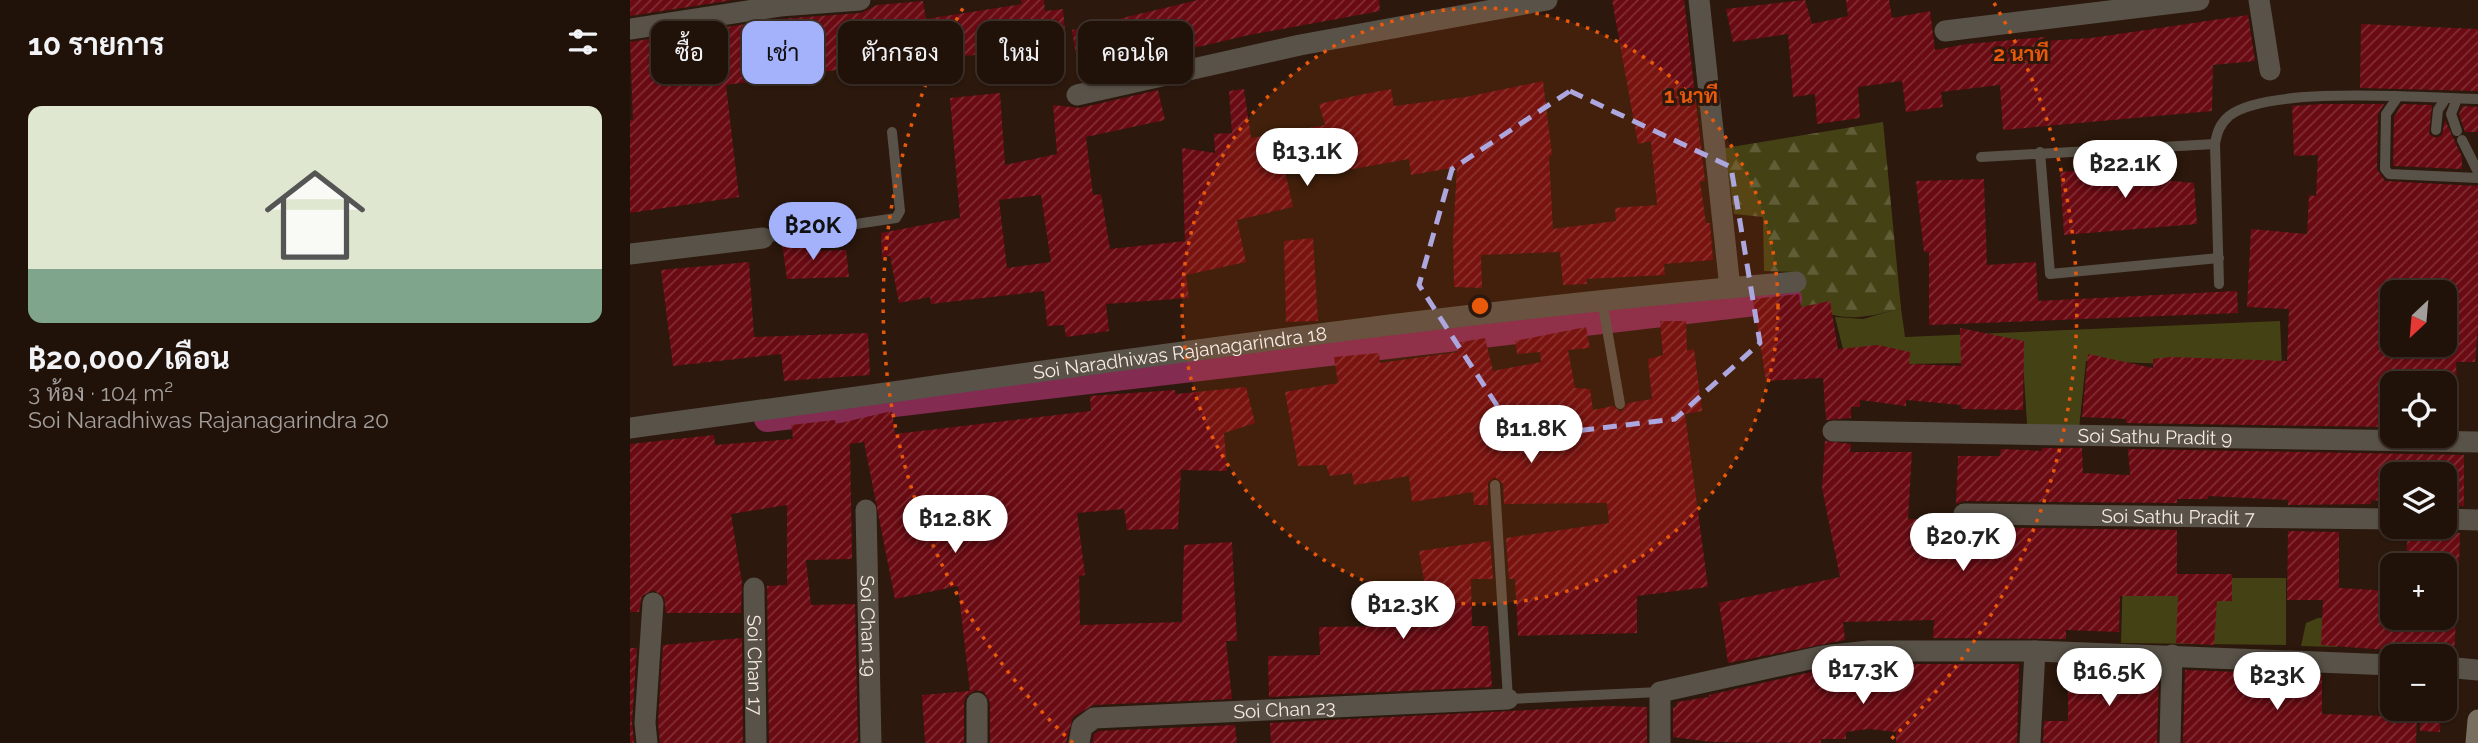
<!DOCTYPE html>
<html lang="th">
<meta charset="utf-8">
<style>
body{margin:0;font-family:Raleway,Sarabun,sans-serif;background:#2d2017;color:#f1f3f6;height:100vh;display:flex;flex-direction:column;font-size:26px;white-space:nowrap}
*{box-sizing:border-box;margin:0}
p{font-size:23px;color:#a29e9c}
.icon{flex:none;width:38px;height:38px;fill:none;stroke:currentColor;stroke-width:2;stroke-linecap:round;stroke-linejoin:round}
.map{position:relative;flex:1;overflow:hidden}
.drawer{display:flex;flex-direction:column;background:#211209;width:630px}
.drawer>*{flex:none}
.banner{position:absolute;left:21px;top:21px;width:665px;height:63px;display:flex;gap:14px}
.needle{width:46px;rotate:206deg}
.controls{position:absolute;left:1750px;top:280px;display:grid;gap:14px}
.controls a{display:grid;place-items:center;width:77px;height:77px;border-radius:14px;background:#211209;box-shadow:0 2px 5px #0004,0 0 0 2px #3e322a;font-size:35px}
.price{position:absolute;translate:-50% -60px;padding:0 16px;border-radius:24px;background:#fff;color:#222;font-size:23px;line-height:46px;filter:drop-shadow(0 2px 4px #0008)}
.price::after{content:'';position:absolute;left:50%;top:42px;width:21px;height:16px;margin-left:-10px;background:inherit;clip-path:polygon(0 0,100% 0,50% 100%)}
.price.selected{background:#a4b2fc;color:#111}
ul{padding:0;list-style:none}
li{display:grid;align-content:center;gap:14px;height:371px;padding:0 28px}
li span{display:grid;place-items:center;height:217px;border-radius:14px;color:#555}
li>.icon{margin-inline-start:auto}
span .icon{width:126px;height:126px;fill:#fffc;stroke-width:1}
li b{font-size:30px}
h2{display:flex;justify-content:space-between;align-items:center;height:84px;padding:0 28px;font-size:30px}
.tag{padding:0 24px;border-radius:14px;background:#211209;box-shadow:0 2px 5px #0004,0 0 0 2px #3e322a;font-size:24px;line-height:63px}
.tag.selected{background:#a4b2fc;color:#111}
main{display:flex;flex:1;min-height:0}
.map>svg:first-child{display:block}
.green{fill:#444215}
.forest{fill:url(#forest-firs)}
.lines{fill:none;stroke-linecap:round;stroke-linejoin:round}
.canal{stroke:#842b52;stroke-width:26}
.building{fill:url(#building-hatch);fill-rule:evenodd}
.lane{stroke:#585248;stroke-width:10}
.street{stroke:#585248;stroke-width:21}
.secondary{stroke:#796f60;stroke-width:21}
.marked{fill:none;stroke:#a4b2fc;stroke-width:5;stroke-dasharray:14 9;stroke-linejoin:round}
.ring{fill:none;stroke:#e8590c;stroke-width:3.5;stroke-dasharray:3.5 7}
.labels{text-anchor:middle;stroke-width:6;stroke-linejoin:round;paint-order:stroke}
.street-label{font-size:19px;fill:#f7e9e1;stroke:#2c180c}
.centre{fill:#e8590c;stroke:#2c180c;stroke-width:3.5}
.ring-label{font-size:21px;text-anchor:middle;font-weight:bold;fill:#e8590c;stroke:#2c180c;stroke-width:6;stroke-linejoin:round;paint-order:stroke}
</style>
<main>
<section class="drawer">
<h2>10 รายการ<svg class="icon" aria-label="filters" viewBox="0 0 24 24"><path d="M4 7h16M4 17h16"/><circle cx="9" cy="7" r="2"/><circle cx="15" cy="17" r="2"/></svg></h2>
<ul>
<li><span style="background:linear-gradient(#dfe7d0 75%,#7fa58c 0)"><svg class="icon" aria-label="home" viewBox="0 0 24 24"><path d="M3 11l9-7 9 7M6 9v11h12V9"/></svg></span><div><b>฿20,000/เดือน</b><p>3 ห้อง · 104 m²</p><p>Soi Naradhiwas Rajanagarindra 20</p></div></li>
</ul>
</section>
<div class="map">
<svg width="1848" height="743" viewBox="0 0 1848 743">
<defs>
<pattern id="forest-firs" width="22" height="20" patternUnits="userSpaceOnUse" patternTransform="scale(1.75)"><rect width="22" height="20" fill="#444215"/><path d="M5 1l3.5 6h-7zM16 11l3.5 6h-7z" fill="#605d37"/></pattern>
<pattern id="building-hatch" width="6" height="6" patternUnits="userSpaceOnUse" patternTransform="scale(1.75)"><rect width="6" height="6" fill="#6a0a12"/><path d="M-1 1l2-2M0 6l6-6M5 7l2-2" fill="none" stroke="#802e34"/></pattern>
</defs>
<rect width="100%" height="100%" fill="#2c180c"/>
<g class="green">
<polygon points="1271,308 1275,337 1650,321 1652,368 1456,361 1449,429 1397,424 1393,362 1279,364 1214,353 1205,317 1233,319"/>
<polygon points="1493,569 1548,574 1548,610 1602,595 1602,578 1656,578 1656,645 1491,643"/>
<polygon points="1708,617 1707,647 1671,646 1676,623 1688,618"/>
</g>
<path class="forest" d="M1253 122 1271 308C1227 321 1214 320 1170 306L1168 272 1134 271 1133 217 1104 214 1095 148Z"/>
<g class="lines">
<polyline class="canal" points="137,419 1159,299"/>
</g>
<g class="building">
<polygon points="0,0 103,0 0,16"/>
<polygon points="391,0 414,0 415,11 433,9 436,42 367,50 367,53 258,63 96,85 109,197 0,213 0,120 3,120 0,42 149,19 231,13 247,5 293,1 296,19 392,4"/>
<polygon points="568,0 749,0 750,11 619,35 521,58 522,65 450,81 442,30"/>
<path d="M982 0H1054L1075 181 1070 182 1076 223H1080L1083 260 1034 264 1035 275 956 279 957 284 933 285 930 252 851 255 852 288 824 287 823 236 827 167 781 175 779 159 706 172 703 161 655 171 663 207 607 220 616 262 556 275 559 298 476 304 479 331 436 337 434 325 417 326 414 291 301 304 300 297 269 303 260 256 252 257 251 233 330 218 320 98 370 93 375 165 427 154 423 105 450 108 528 90 535 120 456 137 463 195 471 194 480 249 555 241 552 148 585 153 584 134 602 133 599 91 614 89 621 138 695 125 689 104 729 95 761 89 764 106 836 97 913 81 922 155 919 156 923 229 986 221 985 208 1027 205 1021 141 1008 144ZM411 195 421 262 377 268 369 200Z"/>
<polygon points="1175,0 1182,24 1218,16 1216,0 1259,0 1262,18 1300,11 1305,50 1337,44 1415,37 1416,41 1461,38 1618,15 1625,61 1583,65 1582,111 1373,130 1370,85 1311,92 1313,107 1276,112 1272,81 1228,87 1230,118 1187,124 1185,94 1163,97 1158,34 1103,42 1096,9"/>
<polygon points="1731,24 1848,29 1848,91 1730,88"/>
<path d="M1692 104H1754L1748 114 1747 169 1755 181 1848 186V329L1845 362H1826L1827 383H1756V427L1496 423V419L1452 417 1458 354 1523 368V359L1541 357 1657 361 1659 309 1617 307 1621 229 1677 234 1679 195 1686 196 1688 155 1664 156 1662 106ZM1762 292H1815V345H1762Z"/>
<polygon points="1772,104 1802,105 1799,134 1806,138 1812,135 1815,120 1832,157 1832,169 1763,166 1764,117"/>
<polygon points="1833,106 1848,107 1848,132 1835,132 1829,114"/>
<polygon points="1533,164 1532,180 1564,183 1567,224 1434,235 1430,172"/>
<polygon points="1354,179 1357,265 1406,262 1408,301 1607,291 1608,313 1299,325 1299,252 1294,252 1286,181"/>
<polygon points="683,238 688,321 656,322 654,241"/>
<polygon points="180,239 182,251 216,250 219,277 157,279 152,243"/>
<polygon points="119,262 124,337 238,333 240,375 154,381 151,354 43,366 31,270"/>
<polygon points="1169,294 1171,307 1200,301 1208,349 1248,345 1280,352 1279,364 1331,366 1330,328 1394,341 1393,410 1331,409 1331,405 1276,400 1276,406 1230,400 1230,407 1221,407 1221,418 1196,420 1193,378 1136,381 1123,299"/>
<polygon points="1030,321 1056,321 1057,351 1064,349 1072,411 1055,414 1078,587 1007,596 1007,633 888,636 885,579 879,579 876,538 979,523 977,503 874,504 873,484 865,477 858,482 858,505 844,505 843,492 782,502 779,476 724,485 722,473 700,476 696,465 668,466 655,392 708,383 704,357 749,353 750,363 828,352 826,343 855,338 863,371 911,362 910,352 887,354 885,341 956,327 960,348 938,350 945,388 960,389 963,410 983,406 991,412 998,403 1022,399 1018,359 1033,355"/>
<polygon points="616,387 625,423 594,433 597,471 551,470 548,529 497,530 494,509 447,513 455,575 449,576 450,625 552,622 554,545 602,542 607,641 596,641 602,699 463,705 443,717 436,743 360,743 360,702 354,692 346,690 336,696 334,702 334,743 295,743 292,695 340,691 328,586 265,599 234,442 220,444 222,559 176,560 181,605 225,604 228,743 139,743 137,586 157,585 157,505 101,514 112,583 111,613 36,613 34,597 23,590 12,596 9,612 0,612 0,444 84,435 85,445 163,439 161,425 205,420 206,424 262,411 265,434 461,411 460,396 545,390 546,394"/>
<polygon points="1195,441 1221,444 1220,452 1282,452 1278,519 1323,521 1334,527 1547,530 1547,574 1602,574 1602,601 1587,601 1584,645 1546,643 1548,596 1490,596 1489,632 1436,630 1436,639 1303,638 1304,620 1213,622 1215,640 1098,663 1089,603 1210,577 1192,488"/>
<polygon points="1412,448 1452,448 1453,473 1500,475 1498,449 1834,455 1834,506 1815,505 1815,474 1762,474 1762,502 1741,500 1741,504 1658,505 1658,500 1578,496 1578,499 1547,499 1547,503 1334,501 1326,504 1328,456 1370,456 1371,449 1412,451"/>
<polygon points="1778,527 1830,533 1829,565 1776,565"/>
<polygon points="1658,531 1709,532 1709,588 1762,591 1762,618 1826,618 1824,655 1691,645 1693,600 1657,600"/>
<polygon points="860,541 863,579 841,579 842,626 858,626 862,687 639,697 638,656 690,655 689,627 755,626 754,620 801,622 789,551"/>
<polygon points="112,638 113,743 30,743 28,723 33,645"/>
<polygon points="0,648 7,648 2,722 4,743 0,743"/>
<polygon points="1240,664 1389,664 1387,743 1266,743 1266,732 1239,729 1216,732 1216,739 1191,739 1191,743 1081,742 1043,737 1043,707 1046,707 1047,702 1079,697 1079,695 1195,669"/>
<polygon points="1478,667 1529,669 1527,743 1413,743 1414,721 1438,721 1438,671 1479,671"/>
<polygon points="1555,670 1692,675 1692,714 1787,717 1786,743 1553,743"/>
<polygon points="979,706 1017,707 1017,743 641,743 640,723"/>
<polygon points="1791,709 1811,709 1810,732 1790,731"/>
<polygon points="605,725 607,743 462,743 464,734 469,731"/>
</g>
<g class="lines">
<g class="lane">
<polyline points="1767,98 1756,114 1755,169 1759,174 1848,178"/>
<polyline points="1827,99 1821,114 1827,131"/>
<polyline points="1806,130 1808,110 1816,98"/>
<polyline points="1832,140 1848,172"/>
<polyline points="1410,152 1420,274 1589,258"/>
<polyline points="1351,157 1585,144"/>
<polyline points="133,238 266,218 270,211 262,132"/>
<path d="M1589 284 1585 144C1587 132 1590 124 1599 116 1637 85 1795 98 1848 99"/>
<polyline points="972,300 990,404"/>
<polyline points="865,485 878,699 1030,692"/>
</g>
<g class="street">
<polyline points="1069,0 1100,288"/>
<polyline points="1629,0 1640,70"/>
<polyline points="0,29 150,6 230,0"/>
<polyline points="1315,31 1569,0"/>
<polyline points="447,95 670,45 917,0"/>
<polyline points="0,254 133,238"/>
<path id="s1" d="M0 428C388 376 776 315 1166 282"/>
<path id="s2" d="M1203 431 1848 442"/>
<path id="s3" d="M236 510 241 743"/>
<path id="s4" d="M1334 514 1762 519"/>
<polyline points="1815,519 1848,520"/>
<path id="s5" d="M124 588 126 743"/>
<polyline points="1815,667 1848,670"/>
<polyline points="347,703 347,743"/>
<polyline points="17,743 15,723 23,603"/>
<path id="s6" d="M449 743 452 727 464 718 878 699"/>
<polyline points="1030,743 1030,692 1193,656 1239,651 1405,651 1762,665"/>
<polyline points="1400,743 1405,651"/>
<polyline points="1540,743 1542,655"/>
</g>
<polyline class="secondary" points="1846,743 1848,720"/>
</g>
<path class="marked" d="M940 91 1101 167 1130 343 1045 419 888 438 789 285 822 169Z"/>
<circle cx="850" cy="306" r="298" fill="#e8590c" fill-opacity=".12"/>
<g class="ring">
<circle cx="850" cy="306" r="298"/>
<path d="M443 743A597 597 0 0 1 336 3M1364 3A597 597 0 0 1 1257 743"/>
</g>
<g class="labels">
<g class="street-label">
<text dy="7" stroke="none"><textPath href="#s1" startOffset="555">Soi Naradhiwas Rajanagarindra 18</textPath></text>
<text dy="7" stroke="none"><textPath href="#s2" startOffset="322">Soi Sathu Pradit 9</textPath></text>
<text dy="7" stroke="none"><textPath href="#s4" startOffset="214">Soi Sathu Pradit 7</textPath></text>
<text dy="7" stroke="none"><textPath href="#s3" startOffset="116">Soi Chan 19</textPath></text>
<text dy="7" stroke="none"><textPath href="#s5" startOffset="77">Soi Chan 17</textPath></text>
<text dy="7" stroke="none"><textPath href="#s6" startOffset="222">Soi Chan 23</textPath></text>
</g>
</g>
<circle cx="850" cy="306" r="10" class="centre"/>
<g class="ring-label">
<text x="1391" y="61">2 นาที</text>
<text x="1061" y="103">1 นาที</text>
</g>
</svg>
<div class="controls">
<a><svg class="needle" viewBox="-14 -14 28 28"><path d="M0-13l5 13h-10z" fill="#e53935"/><path d="M0 13l5-13h-10z" fill="#a29e9c"/></svg></a>
<a><svg class="icon" aria-label="locate" viewBox="0 0 24 24"><circle cx="12" cy="12" r="6"/><path d="M12 2v4M12 18v4M2 12h4M18 12h4"/></svg></a>
<a><svg class="icon" aria-label="layers" viewBox="0 0 24 24"><path d="M12 4l9 5-9 5-9-5zM3 14l9 5 9-5"/></svg></a>
<a>+</a>
<a>−</a>
</div>
<b class="price" style="left:677px;top:188px">฿13.1K</b>
<b class="price" style="left:1495px;top:200px">฿22.1K</b>
<b class="price selected" style="left:183px;top:262px">฿20K</b>
<b class="price" style="left:901px;top:465px">฿11.8K</b>
<b class="price" style="left:325px;top:555px">฿12.8K</b>
<b class="price" style="left:1333px;top:573px">฿20.7K</b>
<b class="price" style="left:773px;top:641px">฿12.3K</b>
<b class="price" style="left:1233px;top:706px">฿17.3K</b>
<b class="price" style="left:1479px;top:708px">฿16.5K</b>
<b class="price" style="left:1647px;top:712px">฿23K</b>
<div class="banner">
<a class="tag">ซื้อ</a>
<a class="tag selected">เช่า</a>
<a class="tag">ตัวกรอง</a>
<a class="tag">ใหม่</a>
<a class="tag">คอนโด</a>
</div>
</div>
</main>
